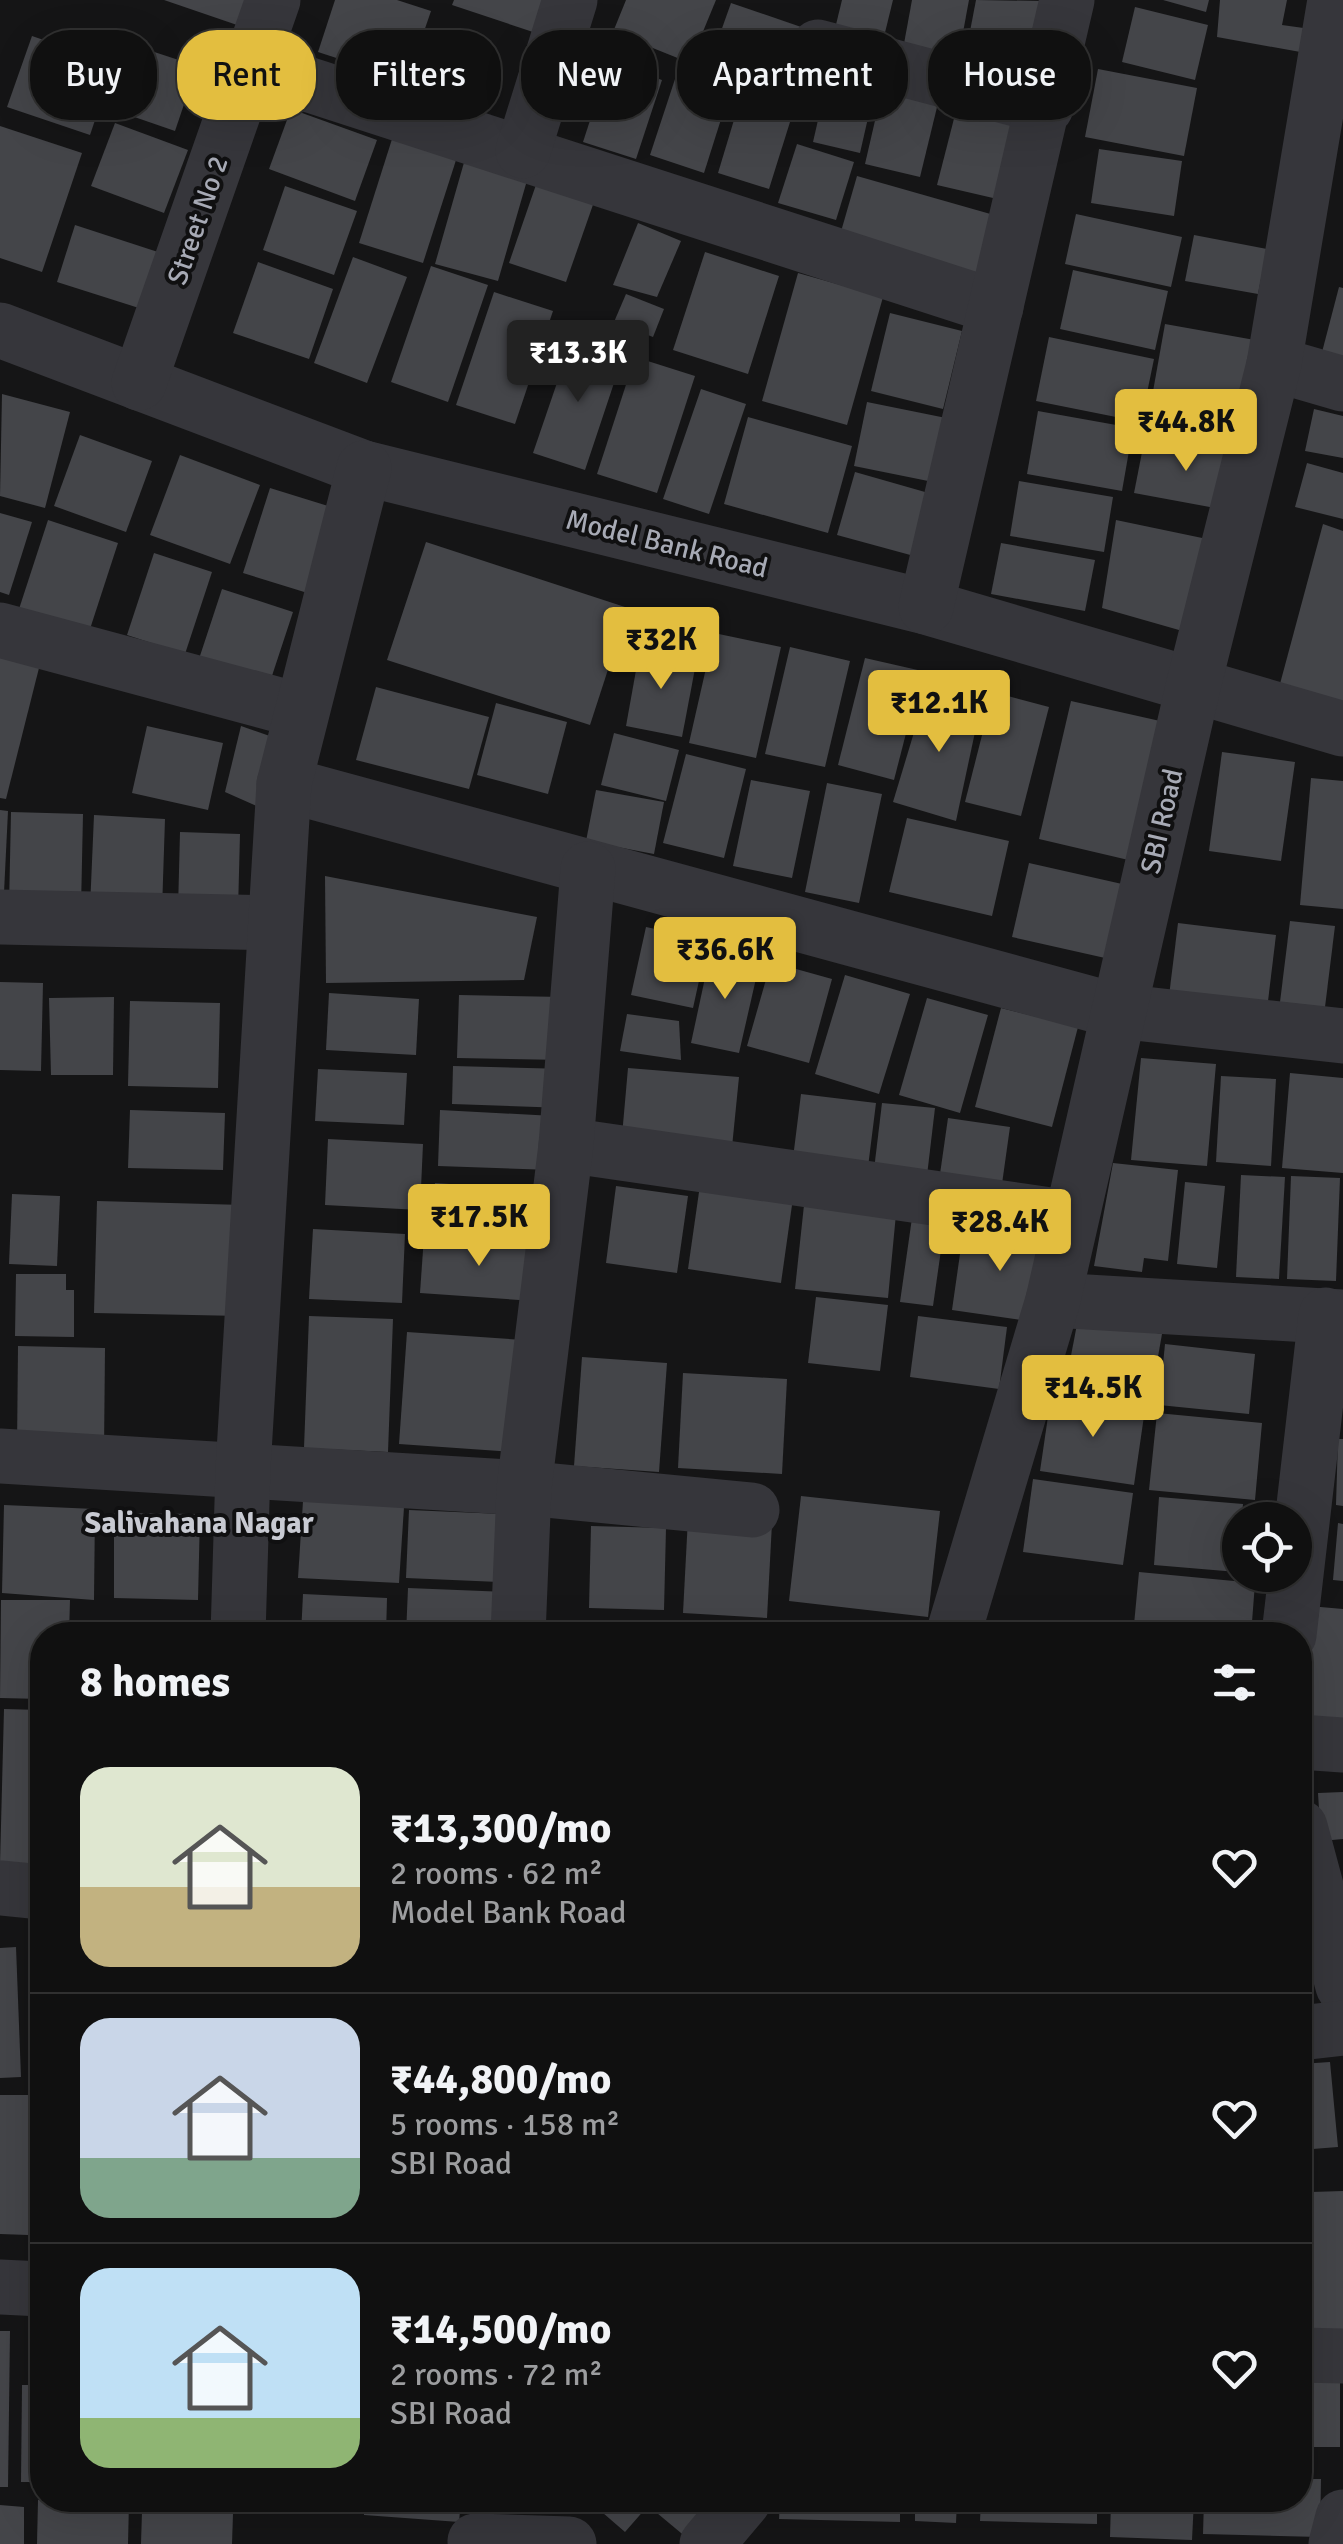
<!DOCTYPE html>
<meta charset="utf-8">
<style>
body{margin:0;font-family:Signika,sans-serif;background:#191919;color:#f1f3f6;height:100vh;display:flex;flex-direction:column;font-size:38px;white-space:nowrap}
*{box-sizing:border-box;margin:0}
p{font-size:32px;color:#9c9d9f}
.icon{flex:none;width:55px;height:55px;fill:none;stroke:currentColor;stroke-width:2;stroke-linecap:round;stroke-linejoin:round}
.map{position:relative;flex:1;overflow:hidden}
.side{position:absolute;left:30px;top:1622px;width:1282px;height:890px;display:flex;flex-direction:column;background:#101010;border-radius:40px;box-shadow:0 10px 40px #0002,0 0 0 2px #303030}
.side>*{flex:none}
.top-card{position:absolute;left:30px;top:30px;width:1285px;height:90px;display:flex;gap:20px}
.buttons{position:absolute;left:1222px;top:1502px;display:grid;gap:20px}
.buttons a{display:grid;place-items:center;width:90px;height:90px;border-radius:50%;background:#101010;box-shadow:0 10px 40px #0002,0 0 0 2px #303030;font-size:50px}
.price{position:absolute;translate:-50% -85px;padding:0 22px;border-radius:10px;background:#e3be3f;color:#111;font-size:32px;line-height:65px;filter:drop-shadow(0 2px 5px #0008)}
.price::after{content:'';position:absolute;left:50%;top:60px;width:30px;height:22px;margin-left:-15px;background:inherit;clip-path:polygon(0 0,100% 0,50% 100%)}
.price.current{background:#222;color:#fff}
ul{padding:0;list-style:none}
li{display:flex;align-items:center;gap:30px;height:250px;padding:0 50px}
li+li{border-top:2px solid #303030}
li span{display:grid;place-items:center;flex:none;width:280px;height:200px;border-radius:30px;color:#555}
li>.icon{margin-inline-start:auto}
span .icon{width:120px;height:120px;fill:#fffc;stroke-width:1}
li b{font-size:42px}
h2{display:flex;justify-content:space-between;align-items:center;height:120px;padding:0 50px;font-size:42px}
.chip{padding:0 35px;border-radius:40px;background:#101010;box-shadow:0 10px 40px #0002,0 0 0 2px #303030;font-size:35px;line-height:90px}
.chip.current{background:#e3be3f;color:#111}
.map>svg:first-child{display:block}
.building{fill:#444549}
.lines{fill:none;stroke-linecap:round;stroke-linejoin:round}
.minor{stroke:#36363b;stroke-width:55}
.labels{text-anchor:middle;stroke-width:8;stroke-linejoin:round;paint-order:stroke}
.street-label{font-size:28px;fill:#a7aab5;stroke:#101011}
.neighbourhood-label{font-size:30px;font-weight:bold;fill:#c8cad2;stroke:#101011}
</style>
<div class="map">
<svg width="1343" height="2544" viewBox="0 0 1343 2544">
<rect width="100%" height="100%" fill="#151516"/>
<g class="building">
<polygon points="164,0 248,0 240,26"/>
<polygon points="335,0 397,0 431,11 407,81 318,52"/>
<polygon points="454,0 550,0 539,34 452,5"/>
<polygon points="626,0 716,0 690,63 613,32"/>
<polygon points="842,0 893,0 879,57 831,45"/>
<polygon points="912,0 969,0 956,70 901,60"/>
<polygon points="976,0 1043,1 1026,85 962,73"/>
<polygon points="1163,0 1209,0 1206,12"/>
<polygon points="1220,0 1287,0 1282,25 1318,30 1317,55 1217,37"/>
<polygon points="731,3 807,29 786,92 709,65"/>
<polygon points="1135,7 1208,25 1195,80 1122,62"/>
<polygon points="32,36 114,64 90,135 7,107"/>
<polygon points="139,47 197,66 175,131 117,111"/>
<polygon points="609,62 662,80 636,159 583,142"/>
<polygon points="1098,69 1197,88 1184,156 1085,137"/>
<polygon points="829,72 876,83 860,153 813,142"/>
<polygon points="676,76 729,94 704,173 650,155"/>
<polygon points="883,86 939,99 920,177 865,164"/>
<polygon points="743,90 795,106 769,189 718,173"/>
<polygon points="958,103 1026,120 1006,201 937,185"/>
<polygon points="291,109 377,140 355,201 269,169"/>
<polygon points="115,123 188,150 164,213 91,186"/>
<polygon points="0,126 82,153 42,272 0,258"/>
<polygon points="393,136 457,157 423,263 359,243"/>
<polygon points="797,144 854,162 836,220 778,203"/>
<polygon points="1099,149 1182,161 1174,216 1091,203"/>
<polygon points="465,159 528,177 498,281 435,264"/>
<polygon points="857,176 1001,217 984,276 840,235"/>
<polygon points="538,179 595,199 566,282 509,263"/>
<polygon points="285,186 357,211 334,275 263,250"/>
<polygon points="1076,214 1182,237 1171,287 1065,264"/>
<polygon points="638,223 681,241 657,297 613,285"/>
<polygon points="75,225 161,253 142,309 57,282"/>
<polygon points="1194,235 1267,249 1258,294 1185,281"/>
<polygon points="705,252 779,276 748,374 673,350"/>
<polygon points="353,257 407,277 367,383 314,363"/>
<polygon points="258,262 333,289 309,359 233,333"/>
<polygon points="431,266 488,285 448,402 391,382"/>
<polygon points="1073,270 1168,291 1155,350 1060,329"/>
<polygon points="798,273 883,297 847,425 762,401"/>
<polygon points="1339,287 1343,288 1343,361 1321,356"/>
<polygon points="494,292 553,311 515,424 456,405"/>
<polygon points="626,294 664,309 653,337 614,322"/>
<polygon points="890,313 962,331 943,409 871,391"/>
<polygon points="1165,324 1266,342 1247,443 1147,425"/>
<polygon points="1049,337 1154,359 1141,422 1036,401"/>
<polygon points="572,339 623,356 585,470 533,453"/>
<polygon points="635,357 695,376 657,493 597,474"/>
<polygon points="701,389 746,404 709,514 663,499"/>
<polygon points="2,394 70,412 45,508 0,496"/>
<polygon points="867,402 951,419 938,483 854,466"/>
<polygon points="1314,409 1343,416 1343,458 1305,451"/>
<polygon points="1038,411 1133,428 1122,491 1027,474"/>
<polygon points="748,417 852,446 828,533 724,504"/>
<polygon points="80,435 152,461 126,532 54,506"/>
<polygon points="1145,437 1237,454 1226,510 1134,493"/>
<polygon points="180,455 260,485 230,564 150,535"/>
<polygon points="1307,463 1343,473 1343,519 1295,507"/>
<polygon points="855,472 932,494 914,556 837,535"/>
<polygon points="1019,481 1113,497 1104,552 1010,536"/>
<polygon points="270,488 341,510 314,595 243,573"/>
<polygon points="0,513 32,522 9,595 0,592"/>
<polygon points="48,520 118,543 89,632 19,609"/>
<polygon points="1116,520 1207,539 1186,632 1102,608"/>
<polygon points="1323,524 1343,531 1343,714 1277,695"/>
<polygon points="426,542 628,608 590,725 387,660"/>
<polygon points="1001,543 1095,560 1085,611 991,594"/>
<polygon points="154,553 212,572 185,654 127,635"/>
<polygon points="222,589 293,612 267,691 196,668"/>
<polygon points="714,633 781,647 756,758 689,743"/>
<polygon points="790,647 850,661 825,767 765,754"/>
<polygon points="640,648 697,658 682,737 626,726"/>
<polygon points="0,650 41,660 6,799 0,798"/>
<polygon points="865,658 922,671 894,780 838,765"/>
<polygon points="928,686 981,704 956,821 893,802"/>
<polygon points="376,687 489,717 469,789 356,760"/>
<polygon points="993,692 1049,707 1021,816 965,802"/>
<polygon points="1071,701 1169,723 1137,862 1039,839"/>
<polygon points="496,703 567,722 548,794 477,775"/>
<polygon points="147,726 223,743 208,810 132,793"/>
<polygon points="241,726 284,741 261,808 225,792"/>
<polygon points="614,733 679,750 666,801 601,785"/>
<polygon points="1222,752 1295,762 1281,861 1209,851"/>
<polygon points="686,754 746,769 724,858 663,843"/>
<polygon points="1311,778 1343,781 1343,909 1300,905"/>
<polygon points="751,780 810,791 792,878 733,866"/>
<polygon points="827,783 882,794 859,903 805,892"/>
<polygon points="596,790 664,802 654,854 586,841"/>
<polygon points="0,810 8,811 3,913 0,913"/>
<polygon points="11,812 83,814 81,908 9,907"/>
<polygon points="94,815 165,819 162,910 90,908"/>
<polygon points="907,818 1009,841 992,916 889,892"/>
<polygon points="180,832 240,834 238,911 178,910"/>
<polygon points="1029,863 1131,886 1114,960 1012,937"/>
<polygon points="325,876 537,917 524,980 326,983"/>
<polygon points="1290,921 1335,926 1325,1007 1280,1002"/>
<polygon points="1178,923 1276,935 1268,1001 1168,1004"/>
<polygon points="646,927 708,940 693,1008 631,995"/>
<polygon points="711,950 760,961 739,1053 691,1043"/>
<polygon points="771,962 832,979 809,1063 747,1046"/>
<polygon points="845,975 910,994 879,1094 815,1074"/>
<polygon points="0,982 43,983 41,1071 0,1070"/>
<polygon points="329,993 419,999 416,1055 326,1050"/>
<polygon points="459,995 565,997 564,1060 457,1058"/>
<polygon points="114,997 113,1075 51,1075 49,998"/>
<polygon points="927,998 988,1015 960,1113 899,1095"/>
<polygon points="130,1001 220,1003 218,1088 128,1086"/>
<polygon points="1001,1008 1078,1027 1052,1127 975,1107"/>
<polygon points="627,1014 679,1021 681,1060 620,1051"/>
<polygon points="1141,1058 1216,1064 1207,1166 1131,1160"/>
<polygon points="453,1066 567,1069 565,1108 452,1104"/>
<polygon points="628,1068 739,1077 731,1157 621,1147"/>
<polygon points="318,1069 407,1073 404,1125 315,1121"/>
<polygon points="1290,1073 1343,1078 1343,1173 1282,1168"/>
<polygon points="1221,1076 1276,1079 1271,1166 1216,1162"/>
<polygon points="801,1094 876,1103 867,1175 792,1166"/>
<polygon points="882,1103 935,1108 926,1184 873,1178"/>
<polygon points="130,1110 225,1113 223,1170 128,1168"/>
<polygon points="440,1110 554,1116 552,1170 438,1166"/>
<polygon points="948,1118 1010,1127 1000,1198 938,1188"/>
<polygon points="328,1139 423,1144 420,1210 325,1205"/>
<polygon points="1113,1163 1178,1170 1168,1261 1144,1258 1142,1272 1094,1266"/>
<polygon points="1241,1175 1285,1177 1279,1279 1236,1277"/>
<polygon points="1291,1176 1340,1178 1336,1281 1287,1279"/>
<polygon points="1185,1182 1225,1186 1217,1268 1177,1264"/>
<polygon points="435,1183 538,1190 535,1229 432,1222"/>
<polygon points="700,1185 793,1198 781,1283 688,1269"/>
<polygon points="616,1186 688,1196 677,1273 606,1263"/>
<polygon points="12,1194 60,1196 57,1266 9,1264"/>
<polygon points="97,1201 244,1205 241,1316 94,1313"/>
<polygon points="804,1205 896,1214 888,1298 795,1289"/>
<polygon points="912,1218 945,1222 933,1306 900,1302"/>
<polygon points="964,1226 1049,1238 1036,1322 952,1310"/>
<polygon points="313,1229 405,1234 402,1303 309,1299"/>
<polygon points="424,1236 538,1245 534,1301 420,1293"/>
<polygon points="16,1274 66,1274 66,1290 74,1290 74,1337 15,1336"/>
<polygon points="816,1297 888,1305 880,1371 808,1363"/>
<polygon points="309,1316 393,1319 388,1452 304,1448"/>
<polygon points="918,1316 1007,1327 999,1389 910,1377"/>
<polygon points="1078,1319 1162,1334 1150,1402 1065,1387"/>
<polygon points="407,1332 523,1340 515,1452 399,1444"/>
<polygon points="1165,1344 1255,1354 1249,1414 1159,1405"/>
<polygon points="18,1346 105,1348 104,1450 17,1449"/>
<polygon points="582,1357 667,1363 659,1472 574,1466"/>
<polygon points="683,1373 787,1379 782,1474 678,1468"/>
<polygon points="1051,1396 1145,1409 1134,1485 1040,1471"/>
<polygon points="1157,1413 1262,1423 1255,1500 1149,1490"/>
<polygon points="1338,1439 1343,1439 1343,1506 1336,1505"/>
<polygon points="1033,1479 1133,1493 1123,1565 1023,1552"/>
<polygon points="801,1496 940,1511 928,1617 789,1601"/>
<polygon points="1159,1497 1243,1504 1237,1572 1154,1565"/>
<polygon points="303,1501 404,1507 399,1583 298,1578"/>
<polygon points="4,1505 95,1509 94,1600 2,1593"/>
<polygon points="409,1510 502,1514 499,1582 406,1578"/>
<polygon points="114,1513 200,1514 198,1600 114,1598"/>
<polygon points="688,1518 772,1523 767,1618 683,1613"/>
<polygon points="1338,1523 1343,1524 1343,1581 1333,1580"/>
<polygon points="591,1526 666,1528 664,1610 589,1608"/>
<polygon points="1139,1572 1255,1583 1251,1635 1133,1635"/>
<polygon points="408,1588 507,1592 505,1635 406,1635"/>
<polygon points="303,1594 387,1598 386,1635 301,1635"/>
<polygon points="1,1600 70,1600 69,1635 42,1635 42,1699 0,1698"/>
<polygon points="1298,1605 1343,1609 1343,1722 1300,1718"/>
<rect x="647" y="1620" width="47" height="15"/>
<polygon points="77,1622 128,1624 128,1635 77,1635"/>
<polygon points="564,1623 631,1626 630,1635 564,1635"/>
<polygon points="822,1628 823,1635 762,1635 762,1632"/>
<polygon points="4,1709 42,1710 42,1865 0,1864"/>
<polygon points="1343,1792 1343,1839 1321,1841 1318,1793"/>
<polygon points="16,1947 21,2077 0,2078 0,1948"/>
<polygon points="1330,2062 1338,2147 1300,2150 1300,2064"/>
<polygon points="0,2095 29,2095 28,2235 0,2234"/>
<polygon points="39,2190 42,2190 42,2255 37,2255"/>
<polygon points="1343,2191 1343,2330 1313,2330 1311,2192"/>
<polygon points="0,2331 10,2331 8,2487 0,2487"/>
<rect x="1300" y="2377" width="40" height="70"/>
<polygon points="22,2385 42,2385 42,2482 21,2482"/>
<polygon points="1300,2479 1321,2479 1320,2537 1203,2534 1204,2500 1300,2500"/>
<polygon points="38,2500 129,2502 128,2544 37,2544"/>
<polygon points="364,2500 461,2500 459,2522 364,2515"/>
<polygon points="588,2500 653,2500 625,2532"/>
<polygon points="658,2500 730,2500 693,2543 651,2508"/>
<polygon points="780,2500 900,2500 900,2522 779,2519"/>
<polygon points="915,2500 957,2500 956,2523 915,2521"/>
<polygon points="981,2500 1097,2500 1097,2524 980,2521"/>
<polygon points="1111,2500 1194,2500 1192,2540 1110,2537"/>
<polygon points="0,2505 24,2507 24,2544 0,2544"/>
<polygon points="142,2511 233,2514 232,2544 141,2544"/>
</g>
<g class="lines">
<g class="minor">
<polyline points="818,47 1046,107"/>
<polyline points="251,66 996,307"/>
<polyline points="523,151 570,0"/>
<polyline points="0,330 364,468 926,607 1343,729"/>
<polyline points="1274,364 1343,384"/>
<polyline points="139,383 273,0"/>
<polyline points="926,607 1067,0"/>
<polyline points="0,630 301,711"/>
<polyline points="284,784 1117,1011 1343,1036"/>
<polyline points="0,917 275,923"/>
<polyline points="566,1145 1071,1218"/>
<polyline points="1053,1300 1343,1317"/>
<polyline points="0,1456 524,1488 752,1510"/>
<polyline points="238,1635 243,1469 284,784 364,468"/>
<polyline points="518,1635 524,1488 566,1145 588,869"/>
<polyline points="953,1635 1053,1300 1193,687 1274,364 1335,0"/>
<polyline points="1289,1635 1326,1315"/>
<polyline points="1300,1742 1343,1745"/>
<polyline points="1300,1827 1343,1986"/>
<polyline points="0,1888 42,1892"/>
<polyline points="1300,2033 1343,2028"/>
<polyline points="0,2287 42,2289"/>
<polyline points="1300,2355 1343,2356"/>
<polyline points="475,2541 569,2544"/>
<polyline points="707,2544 744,2500"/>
<polyline points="1336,2544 1343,2517"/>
</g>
</g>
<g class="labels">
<g class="street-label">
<text transform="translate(197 220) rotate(-71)" y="10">Street No 2</text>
<text transform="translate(667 543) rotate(14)" y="10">Model Bank Road</text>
<text transform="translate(1161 821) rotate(-77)" y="10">SBI Road</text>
</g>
<g class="neighbourhood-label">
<text x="199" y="1533">Salivahana Nagar</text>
</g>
</g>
</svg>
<div class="buttons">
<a><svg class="icon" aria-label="locate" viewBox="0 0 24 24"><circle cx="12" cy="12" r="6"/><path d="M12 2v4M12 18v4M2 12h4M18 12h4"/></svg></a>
</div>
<b class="price current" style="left:578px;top:405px">₹13.3K</b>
<b class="price" style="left:1186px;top:474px">₹44.8K</b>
<b class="price" style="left:661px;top:692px">₹32K</b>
<b class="price" style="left:939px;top:755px">₹12.1K</b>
<b class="price" style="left:725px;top:1002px">₹36.6K</b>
<b class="price" style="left:479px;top:1269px">₹17.5K</b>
<b class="price" style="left:1000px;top:1274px">₹28.4K</b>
<b class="price" style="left:1093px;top:1440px">₹14.5K</b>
<div class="top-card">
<a class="chip">Buy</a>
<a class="chip current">Rent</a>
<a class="chip">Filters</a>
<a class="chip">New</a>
<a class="chip">Apartment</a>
<a class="chip">House</a>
</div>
<section class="side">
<h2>8 homes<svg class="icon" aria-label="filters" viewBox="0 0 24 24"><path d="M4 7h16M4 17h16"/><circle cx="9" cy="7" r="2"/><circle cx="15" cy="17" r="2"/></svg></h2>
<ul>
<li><span style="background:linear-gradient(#dfe7d0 60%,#c2b280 0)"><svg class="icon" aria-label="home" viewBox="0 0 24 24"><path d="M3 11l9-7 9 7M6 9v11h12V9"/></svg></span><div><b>₹13,300/mo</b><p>2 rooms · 62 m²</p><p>Model Bank Road</p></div><svg class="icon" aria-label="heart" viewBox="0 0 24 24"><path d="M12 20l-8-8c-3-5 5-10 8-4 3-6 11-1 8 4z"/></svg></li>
<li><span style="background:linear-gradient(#c9d6e8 70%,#7fa58c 0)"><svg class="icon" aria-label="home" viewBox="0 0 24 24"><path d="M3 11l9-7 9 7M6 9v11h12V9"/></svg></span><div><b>₹44,800/mo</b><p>5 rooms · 158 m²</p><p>SBI Road</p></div><svg class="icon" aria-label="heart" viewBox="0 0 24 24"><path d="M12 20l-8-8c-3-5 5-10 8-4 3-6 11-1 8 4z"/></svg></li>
<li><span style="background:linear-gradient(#bfe0f5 75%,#8fb573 0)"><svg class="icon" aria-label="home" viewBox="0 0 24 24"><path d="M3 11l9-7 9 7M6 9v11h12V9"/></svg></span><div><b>₹14,500/mo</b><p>2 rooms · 72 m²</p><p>SBI Road</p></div><svg class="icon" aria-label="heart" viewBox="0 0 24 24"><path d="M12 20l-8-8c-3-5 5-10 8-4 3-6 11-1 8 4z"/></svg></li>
</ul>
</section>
</div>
